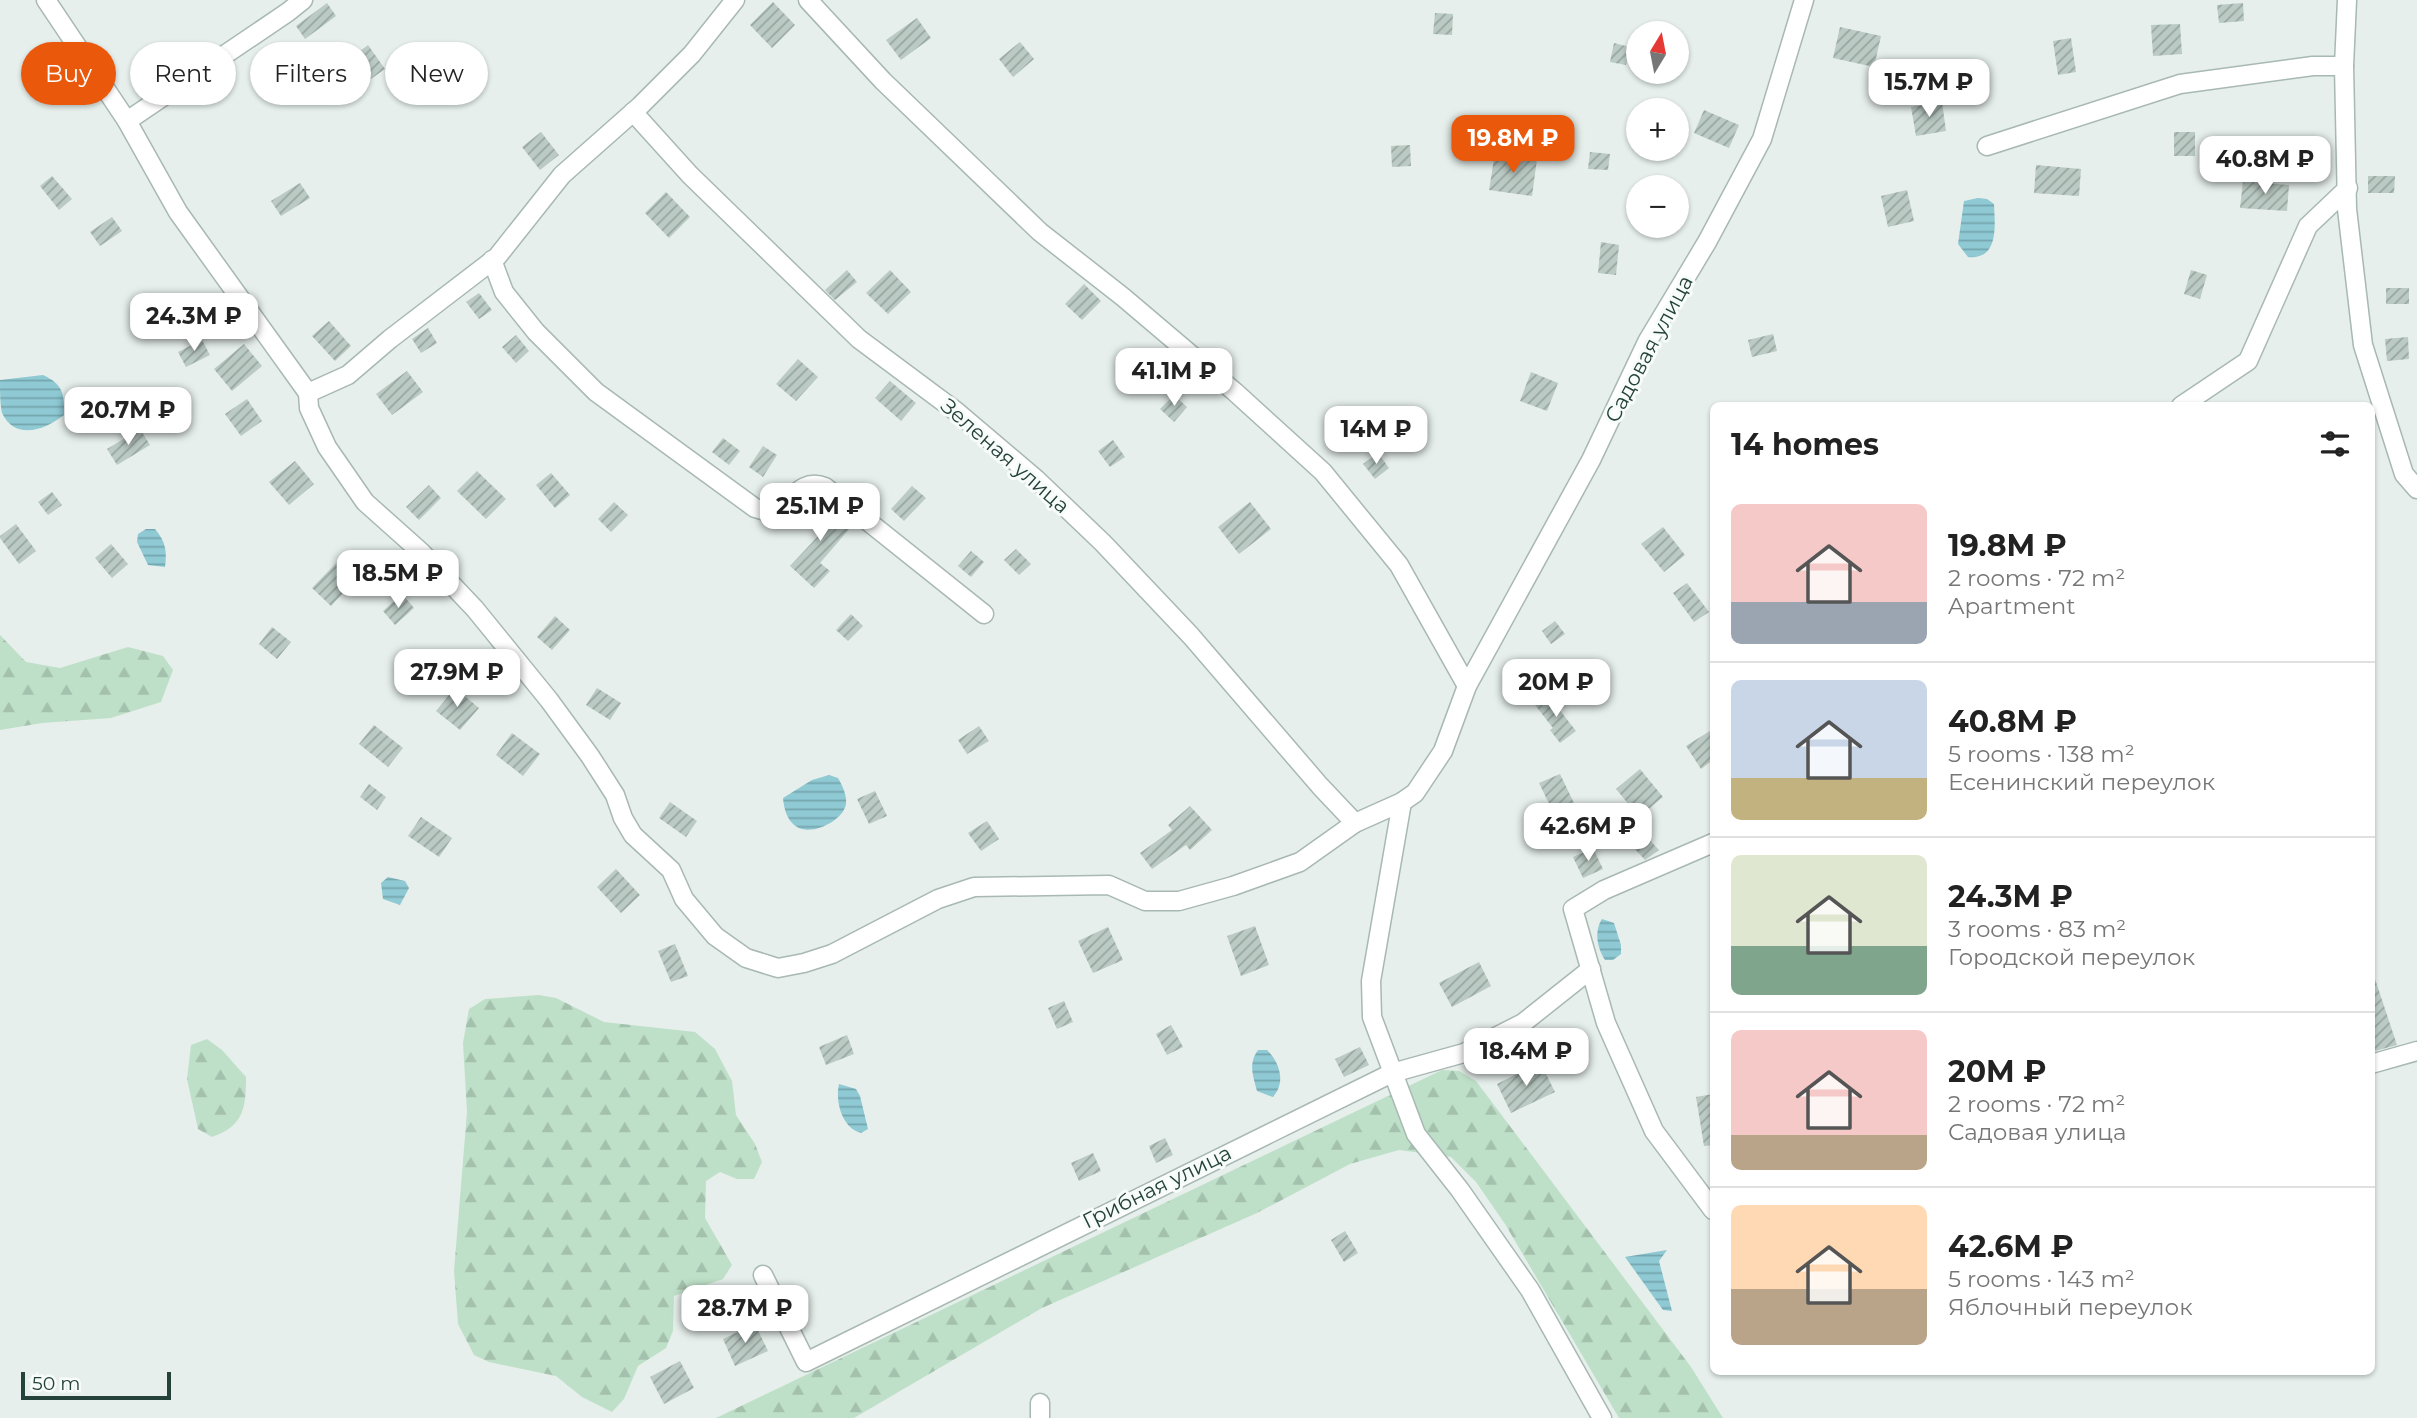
<!DOCTYPE html>
<meta charset="utf-8">
<style>
body{margin:0;font-family:Montserrat,sans-serif;background:#f6f6f6;color:#222;height:100vh;display:flex;flex-direction:column;font-size:26px;white-space:nowrap}
*{box-sizing:border-box;margin:0}
p{font-size:23px;color:#767676}
.icon{flex:none;width:38px;height:38px;fill:none;stroke:currentColor;stroke-width:2;stroke-linecap:round;stroke-linejoin:round}
.map{position:relative;flex:1;overflow:hidden}
.details{position:absolute;left:1710px;top:402px;width:665px;height:973px;display:flex;flex-direction:column;background:#fff;border-radius:10px;box-shadow:0 2px 5px #0004}
.details>*{flex:none}
.top-card{position:absolute;left:21px;top:42px;width:665px;height:63px;display:flex;gap:14px}
.needle{width:46px;rotate:10deg}
.tools{position:absolute;left:1626px;top:21px;display:grid;gap:14px}
.tools a{display:grid;place-items:center;width:63px;height:63px;border-radius:50%;background:#fff;box-shadow:0 2px 5px #0004;font-size:35px}
.scale{position:absolute;left:21px;bottom:18px;width:150px;box-sizing:border-box;padding-left:7px;border:4px solid #24423a;border-top:0;font-size:19px;line-height:24px;white-space:nowrap;color:#24423a;-webkit-text-stroke:5px #f7fbf9;paint-order:stroke}
.price{position:absolute;translate:-50% -60px;padding:0 16px;border-radius:14px;background:#fff;color:#222;font-size:23px;line-height:46px;filter:drop-shadow(0 2px 4px #0008)}
.price::after{content:'';position:absolute;left:50%;top:42px;width:21px;height:16px;margin-left:-10px;background:inherit;clip-path:polygon(0 0,100% 0,50% 100%)}
.price.current{background:#ea580c;color:#fff}
ul{padding:0;list-style:none}
li{display:flex;align-items:center;gap:21px;height:175px;padding:0 21px}
li+li{border-top:2px solid #e0e0e0}
li span{display:grid;place-items:center;flex:none;width:196px;height:140px;border-radius:10px;color:#555}
li>.icon{margin-inline-start:auto}
span .icon{width:84px;height:84px;fill:#fffc;stroke-width:1}
li b{font-size:30px}
h2{display:flex;justify-content:space-between;align-items:center;height:84px;padding:0 21px;font-size:30px}
.tag{padding:0 24px;border-radius:32px;background:#fff;box-shadow:0 2px 5px #0004;font-size:24px;line-height:63px}
.tag.current{background:#ea580c;color:#fff}
.map>svg:first-child{display:block}
.forest{fill:url(#forest-firs)}
.water{fill:url(#water-rules)}
.building{fill:url(#building-hatch)}
.lines{fill:none;stroke-linecap:round;stroke-linejoin:round}
.minor-casing{stroke:#a8b8b2;stroke-width:21}
.minor{stroke:#fff;stroke-width:18}
.labels{text-anchor:middle;stroke-width:6;stroke-linejoin:round;paint-order:stroke}
.street-label{font-size:21px;fill:#24423a;stroke:#f7fbf9}
</style>
<div class="map">
<svg width="2417" height="1418" viewBox="0 0 2417 1418">
<defs>
<pattern id="forest-firs" width="22" height="20" patternUnits="userSpaceOnUse" patternTransform="scale(1.75)"><rect width="22" height="20" fill="#bfe0c8"/><path d="M5 1l3.5 6h-7zM16 11l3.5 6h-7z" fill="#a4c1ad"/></pattern>
<pattern id="water-rules" width="6" height="5" patternUnits="userSpaceOnUse" patternTransform="scale(1.75)"><rect width="6" height="5" fill="#8ec9d4"/><path d="M0 2.5h6" fill="none" stroke="#74a5ad"/></pattern>
<pattern id="building-hatch" width="6" height="6" patternUnits="userSpaceOnUse" patternTransform="scale(1.75)"><rect width="6" height="6" fill="#bbcac4"/><path d="M-1 1l2-2M0 6l6-6M5 7l2-2" fill="none" stroke="#98a6a0"/></pattern>
</defs>
<rect width="100%" height="100%" fill="#e6efeb"/>
<g class="forest">
<polygon points="0,635 26,662 60,668 128,647 163,656 173,670 161,702 111,718 42,723 0,730"/>
<polygon points="539,995 556,998 604,1022 695,1032 715,1049 732,1081 736,1115 755,1144 762,1162 754,1179 737,1179 720,1172 706,1181 705,1218 732,1265 723,1279 674,1296 673,1331 666,1348 638,1366 624,1399 612,1412 582,1397 556,1376 489,1362 474,1355 458,1324 454,1271 467,1112 463,1043 469,1009 485,999"/>
<path d="M207 1039 222 1050 246 1077C246 1107 244 1126 212 1137L198 1129 187 1079 191 1045Z"/>
<polygon points="1442,1070 1459,1071 1476,1081 1691,1367 1723,1418 1619,1418 1505,1224 1476,1182 1451,1157 1399,1150 1350,1164 1257,1213 1042,1308 854,1418 716,1418"/>
</g>
<g class="water">
<polygon points="446,50 447,59 441,64 425,70 417,67 421,60"/>
<path d="M1978 198 1987 199 1994 204C1995 226 1999 260 1968 257L1958 244 1964 201Z"/>
<path d="M43 375C64 385 64 394 64 415 45 430 15 441 2 413 0 405 0 390 0 380Z"/>
<path d="M146 529H155C166 542 167 552 165 567L148 565 137 542 138 534Z"/>
<path d="M829 775 838 778C842 785 847 795 846 804 843 821 812 836 797 827 787 821 784 809 783 798L812 780Z"/>
<polygon points="388,877 405,881 409,888 400,905 383,899 381,883"/>
<path d="M1602 919 1614 923 1621 945V954L1613 960H1605C1597 948 1594 931 1602 919Z"/>
<path d="M1258 1050H1267C1280 1063 1286 1082 1273 1097L1257 1091C1253 1075 1248 1064 1258 1050Z"/>
<path d="M839 1084 856 1089 860 1096 868 1129 861 1133C842 1128 835 1102 839 1084Z"/>
<polygon points="1667,1250 1659,1261 1672,1311 1663,1310 1625,1257"/>
</g>
<g class="building">
<polygon points="773,2 795,25 772,48 750,25"/>
<polygon points="327,3 336,16 305,39 296,26"/>
<polygon points="2243,3 2244,21 2219,23 2217,5"/>
<polygon points="1435,13 1453,14 1452,35 1433,34"/>
<polygon points="917,18 931,38 901,60 886,40"/>
<polygon points="2180,24 2182,54 2153,56 2151,25"/>
<polygon points="1840,27 1881,36 1874,67 1833,58"/>
<polygon points="2071,38 2076,72 2058,75 2053,41"/>
<polygon points="1020,42 1034,59 1013,77 999,59"/>
<polygon points="1614,43 1630,47 1626,65 1610,62"/>
<polygon points="368,45 385,69 364,84 347,61"/>
<polygon points="283,62 295,80 270,97 258,80"/>
<polygon points="1942,102 1946,131 1916,136 1911,107"/>
<polygon points="1704,110 1739,125 1729,148 1694,133"/>
<polygon points="541,132 559,155 540,170 522,147"/>
<rect x="2174" y="132" width="21" height="24"/>
<polygon points="1410,145 1411,166 1392,167 1391,146"/>
<polygon points="1590,152 1610,154 1608,170 1588,169"/>
<polygon points="1495,153 1537,159 1532,196 1489,190"/>
<polygon points="2036,165 2081,169 2079,196 2034,193"/>
<polygon points="52,176 72,199 59,210 40,186"/>
<polygon points="2368,176 2395,176 2394,193 2368,193"/>
<polygon points="2243,181 2289,185 2287,211 2240,208"/>
<polygon points="300,183 310,198 281,216 271,201"/>
<polygon points="1907,190 1914,221 1888,227 1881,196"/>
<polygon points="666,192 690,217 669,238 645,213"/>
<polygon points="112,217 122,231 100,246 90,232"/>
<polygon points="1601,242 1619,245 1616,275 1598,273"/>
<polygon points="847,270 857,282 835,300 825,290"/>
<polygon points="890,270 911,292 888,314 866,293"/>
<polygon points="2191,270 2207,275 2200,299 2184,294"/>
<polygon points="1084,284 1101,301 1082,320 1065,304"/>
<rect x="2386" y="288" width="23" height="16"/>
<polygon points="479,293 492,310 479,319 466,302"/>
<polygon points="329,321 351,346 335,361 312,336"/>
<polygon points="428,328 437,343 421,353 412,339"/>
<polygon points="1773,334 1777,351 1752,357 1748,340"/>
<polygon points="516,335 529,351 516,363 502,347"/>
<polygon points="2408,337 2409,359 2387,361 2385,339"/>
<polygon points="202,340 210,355 186,367 178,352"/>
<polygon points="244,344 262,366 232,391 214,369"/>
<polygon points="798,359 818,377 796,401 776,384"/>
<polygon points="407,371 423,392 392,415 376,394"/>
<polygon points="1531,372 1558,383 1547,411 1520,401"/>
<polygon points="890,381 916,403 901,421 875,398"/>
<polygon points="1174,395 1187,407 1174,422 1160,409"/>
<polygon points="247,399 262,421 241,436 225,414"/>
<polygon points="140,429 150,445 117,465 107,449"/>
<polygon points="723,438 740,451 729,465 712,452"/>
<polygon points="1113,440 1125,457 1110,467 1098,451"/>
<polygon points="763,446 777,455 763,477 749,467"/>
<polygon points="1378,453 1389,468 1375,479 1363,464"/>
<polygon points="295,461 314,484 289,505 269,482"/>
<polygon points="477,471 506,499 486,519 457,491"/>
<polygon points="551,473 570,495 555,508 536,485"/>
<polygon points="429,485 441,498 419,520 406,507"/>
<polygon points="912,486 926,498 904,521 891,509"/>
<polygon points="52,492 62,505 48,515 38,502"/>
<polygon points="818,500 851,527 820,563 830,571 814,588 790,566 820,534 802,519"/>
<polygon points="614,502 628,515 611,532 598,519"/>
<polygon points="1250,502 1271,529 1239,554 1218,527"/>
<polygon points="16,524 36,551 19,564 0,538 0,536"/>
<polygon points="1663,527 1685,555 1664,572 1641,544"/>
<polygon points="111,544 128,564 112,578 95,558"/>
<polygon points="1016,549 1031,564 1019,575 1004,560"/>
<polygon points="971,551 984,562 971,577 958,566"/>
<polygon points="342,557 360,575 331,606 312,588"/>
<polygon points="1687,583 1709,612 1694,622 1673,593"/>
<polygon points="402,594 414,608 395,625 383,611"/>
<polygon points="851,614 863,626 848,641 836,630"/>
<polygon points="555,616 570,630 552,650 537,637"/>
<polygon points="1555,621 1565,634 1551,644 1542,631"/>
<polygon points="272,627 291,642 277,659 259,644"/>
<polygon points="455,688 479,708 460,730 436,711"/>
<polygon points="597,688 621,703 610,720 586,705"/>
<polygon points="1548,695 1576,731 1560,743 1550,730 1553,728 1535,705"/>
<polygon points="374,725 403,748 388,767 359,744"/>
<polygon points="979,726 989,741 967,754 958,740"/>
<polygon points="1713,729 1713,760 1701,769 1686,746"/>
<polygon points="512,733 540,754 523,776 496,755"/>
<polygon points="1640,769 1663,797 1639,817 1616,789"/>
<polygon points="1560,774 1574,803 1553,812 1539,783"/>
<polygon points="369,784 386,797 377,810 360,797"/>
<polygon points="875,791 887,816 869,824 857,799"/>
<polygon points="670,802 697,821 686,837 659,818"/>
<polygon points="1190,806 1212,830 1190,850 1186,845 1152,869 1140,853 1172,830 1168,825"/>
<polygon points="421,817 452,838 439,857 408,836"/>
<polygon points="987,821 999,839 981,851 968,833"/>
<polygon points="1644,834 1659,850 1645,860 1632,846"/>
<polygon points="1593,848 1603,869 1583,878 1573,857"/>
<polygon points="616,869 640,895 621,913 597,887"/>
<polygon points="1255,926 1269,965 1241,976 1227,936"/>
<polygon points="1108,927 1123,960 1093,973 1078,941"/>
<polygon points="675,944 688,976 671,982 658,951"/>
<polygon points="1479,962 1491,986 1452,1007 1439,983"/>
<polygon points="2374,976 2397,1045 2371,1052 2371,977"/>
<polygon points="1064,1001 1073,1022 1057,1029 1048,1008"/>
<polygon points="1171,1025 1183,1047 1167,1055 1156,1034"/>
<polygon points="847,1035 854,1054 826,1065 819,1047"/>
<polygon points="1360,1047 1369,1065 1344,1077 1335,1059"/>
<polygon points="1540,1062 1555,1092 1511,1113 1497,1084"/>
<polygon points="1713,1094 1713,1145 1704,1146 1696,1097"/>
<polygon points="1165,1138 1173,1155 1156,1163 1149,1146"/>
<polygon points="1093,1153 1101,1171 1079,1181 1071,1163"/>
<polygon points="1345,1231 1358,1253 1344,1262 1331,1240"/>
<polygon points="755,1324 768,1351 735,1366 723,1339"/>
<polygon points="680,1361 694,1388 664,1404 650,1377"/>
</g>
<g class="lines">
<defs>
<g id="minor">
<polyline points="46,0 127,121 178,212 308,393"/>
<polyline points="808,0 883,81 1040,232 1123,297 1235,392 1323,472 1399,565 1467,686"/>
<polyline points="2347,0 2344,66 2347,209 2363,345 2404,474 2417,489"/>
<polyline points="633,112 690,175 859,339 957,412 1036,479 1103,543 1191,636 1320,786 1355,823"/>
<polyline points="127,121 288,12 303,0"/>
<polyline points="1987,146 2180,84 2313,66 2344,66"/>
<path d="M492 260 504 292 536 332 596 392 755 508 765 511 777 510C793 498 803 478 825 487L984 614"/>
<polyline points="308,393 309,408 327,447 365,502 421,552 475,609 549,700 590,756 615,795 623,818 633,835 671,870 684,899 715,936 746,958 778,968 804,963 832,954 938,899 974,887 1109,885 1145,901 1179,901 1233,886 1300,862 1355,823 1402,802 1415,793 1443,751 1467,686 1591,460 1647,342 1707,242 1762,139 1804,0"/>
<polyline points="308,393 348,375 390,339 497,257 562,175 640,106 692,54 735,0"/>
<polyline points="2181,406 2248,361 2308,226 2348,188"/>
<polyline points="1402,802 1371,981 1372,1017 1416,1134 1460,1190 1530,1290 1602,1418"/>
<polyline points="1713,843 1604,890 1573,909 1606,1023 1654,1131 1713,1210"/>
<polyline points="2371,1064 2417,1051"/>
<polyline points="763,1275 806,1362 1392,1073 1464,1053 1523,1023 1591,969"/>
<polyline points="1040,1418 1040,1403"/>
</g>
</defs>
<use href="#minor" class="minor-casing"/>
<use href="#minor" class="minor"/>
</g>
<g class="labels">
<g class="street-label">
<text transform="translate(1649 349) rotate(-62)" y="7">Садовая улица</text>
<text transform="translate(1005 456) rotate(41)" y="7">Зеленая улица</text>
<text transform="translate(1157 1187) rotate(-26)" y="7">Грибная улица</text>
</g>
</g>
</svg>
<div class="tools">
<a><svg class="needle" viewBox="-14 -14 28 28"><path d="M0-13l5 13h-10z" fill="#e53935"/><path d="M0 13l5-13h-10z" fill="#767676"/></svg></a>
<a>+</a>
<a>−</a>
</div>
<div class="scale">50 m</div>
<b class="price" style="left:1929px;top:119px">15.7M ₽</b>
<b class="price current" style="left:1513px;top:175px">19.8M ₽</b>
<b class="price" style="left:2265px;top:196px">40.8M ₽</b>
<b class="price" style="left:194px;top:353px">24.3M ₽</b>
<b class="price" style="left:1174px;top:408px">41.1M ₽</b>
<b class="price" style="left:128px;top:447px">20.7M ₽</b>
<b class="price" style="left:1376px;top:466px">14M ₽</b>
<b class="price" style="left:820px;top:543px">25.1M ₽</b>
<b class="price" style="left:398px;top:610px">18.5M ₽</b>
<b class="price" style="left:457px;top:709px">27.9M ₽</b>
<b class="price" style="left:1556px;top:719px">20M ₽</b>
<b class="price" style="left:1588px;top:863px">42.6M ₽</b>
<b class="price" style="left:1526px;top:1088px">18.4M ₽</b>
<b class="price" style="left:745px;top:1345px">28.7M ₽</b>
<div class="top-card">
<a class="tag current">Buy</a>
<a class="tag">Rent</a>
<a class="tag">Filters</a>
<a class="tag">New</a>
</div>
<section class="details">
<h2>14 homes<svg class="icon" aria-label="filters" viewBox="0 0 24 24"><path d="M4 7h16M4 17h16"/><circle cx="9" cy="7" r="2"/><circle cx="15" cy="17" r="2"/></svg></h2>
<ul>
<li><span style="background:linear-gradient(#f6c9c9 70%,#9aa5b1 0)"><svg class="icon" aria-label="home" viewBox="0 0 24 24"><path d="M3 11l9-7 9 7M6 9v11h12V9"/></svg></span><div><b>19.8M ₽</b><p>2 rooms · 72 m²</p><p>Apartment</p></div></li>
<li><span style="background:linear-gradient(#c9d6e8 70%,#c2b280 0)"><svg class="icon" aria-label="home" viewBox="0 0 24 24"><path d="M3 11l9-7 9 7M6 9v11h12V9"/></svg></span><div><b>40.8M ₽</b><p>5 rooms · 138 m²</p><p>Есенинский переулок</p></div></li>
<li><span style="background:linear-gradient(#dfe7d0 65%,#7fa58c 0)"><svg class="icon" aria-label="home" viewBox="0 0 24 24"><path d="M3 11l9-7 9 7M6 9v11h12V9"/></svg></span><div><b>24.3M ₽</b><p>3 rooms · 83 m²</p><p>Городской переулок</p></div></li>
<li><span style="background:linear-gradient(#f6c9c9 75%,#b9a48a 0)"><svg class="icon" aria-label="home" viewBox="0 0 24 24"><path d="M3 11l9-7 9 7M6 9v11h12V9"/></svg></span><div><b>20M ₽</b><p>2 rooms · 72 m²</p><p>Садовая улица</p></div></li>
<li><span style="background:linear-gradient(#ffd9b3 60%,#b9a48a 0)"><svg class="icon" aria-label="home" viewBox="0 0 24 24"><path d="M3 11l9-7 9 7M6 9v11h12V9"/></svg></span><div><b>42.6M ₽</b><p>5 rooms · 143 m²</p><p>Яблочный переулок</p></div></li>
</ul>
</section>
</div>
